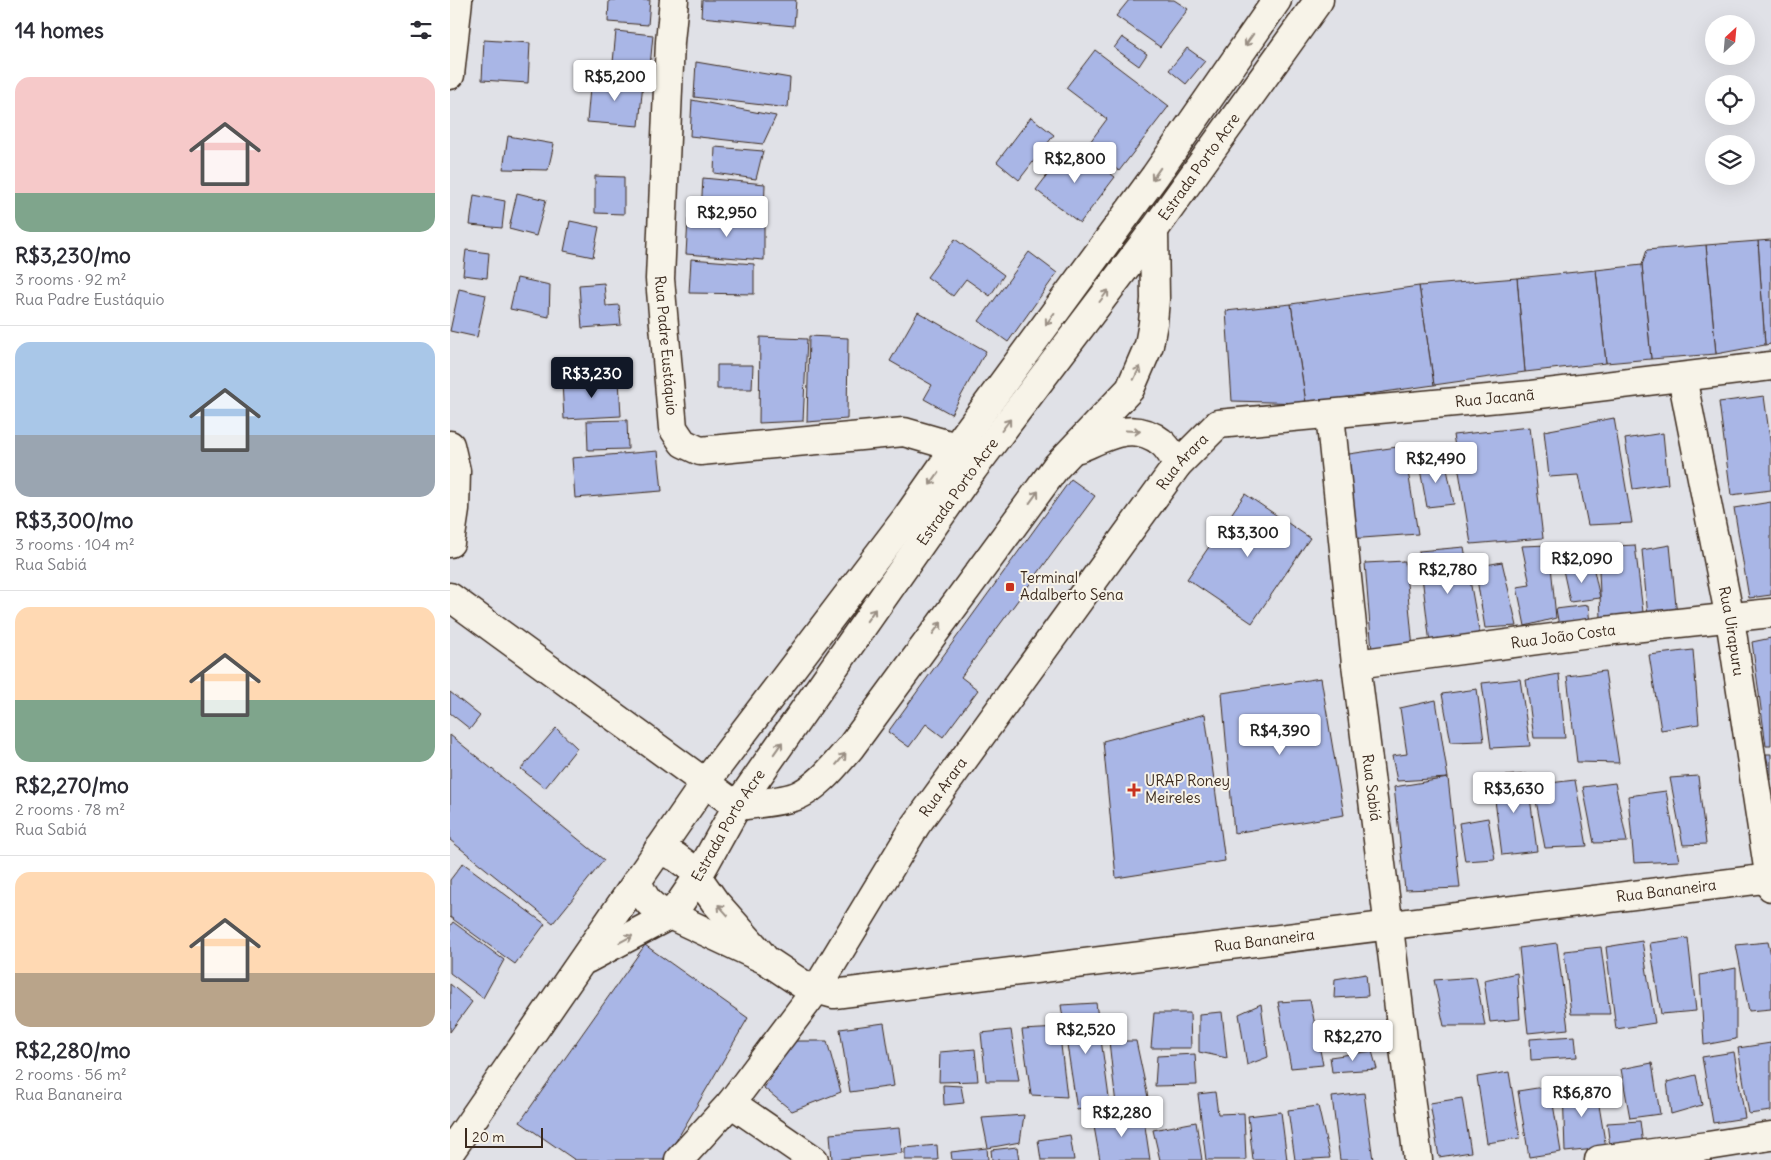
<!DOCTYPE html>
<meta charset="utf-8">
<style>
body{margin:0;font-family:Delius,sans-serif;background:#f2f2f3;color:#2b2b33;height:100vh;display:flex;flex-direction:column;font-size:19px;white-space:nowrap}
*{box-sizing:border-box;margin:0}
p{font-size:16px;color:#7c7c81}
.icon{flex:none;width:28px;height:28px;fill:none;stroke:currentColor;stroke-width:2;stroke-linecap:round;stroke-linejoin:round}
.map{position:relative;flex:1;overflow:hidden}
.drawer{display:flex;flex-direction:column;background:#fff;width:450px}
.drawer>*{flex:none}
.needle{width:32px;rotate:26deg}
.buttons{position:absolute;left:1255px;top:15px;display:grid;gap:10px}
.buttons a{display:grid;place-items:center;width:50px;height:50px;border-radius:50%;background:#fff;box-shadow:0 5px 20px #0002;font-size:25px}
.scale{position:absolute;left:15px;bottom:12px;width:78px;box-sizing:border-box;padding-left:5px;border:2px solid #3b2a1e;border-top:0;font-size:14px;line-height:18px;white-space:nowrap;color:#3b2a1e;-webkit-text-stroke:4px #f7f3e8;paint-order:stroke}
.price{position:absolute;translate:-50% -42px;padding:0 11px;border-radius:5px;background:#fff;color:#222;font-size:16px;line-height:32px;filter:drop-shadow(0 1px 2px #0008)}
.price::after{content:'';position:absolute;left:50%;top:30px;width:15px;height:11px;margin-left:-8px;background:inherit;clip-path:polygon(0 0,100% 0,50% 100%)}
.price.on{background:#111827;color:#fff}
ul{padding:0;list-style:none}
li{display:grid;align-content:center;gap:10px;height:265px;padding:0 15px}
li+li{border-top:1px solid #e1e1e2}
li span{display:grid;place-items:center;height:155px;border-radius:15px;color:#555}
li>.icon{margin-inline-start:auto}
span .icon{width:90px;height:90px;fill:#fffc;stroke-width:1}
li b{font-size:21px}
h2{display:flex;justify-content:space-between;align-items:center;height:60px;padding:0 15px;font-size:21px}
main{display:flex;flex:1;min-height:0}
.map>svg:first-child{display:block}
.building{fill:#a9b6e6;stroke:#3b2a1e}
.lines{fill:none;stroke-linecap:round;stroke-linejoin:round}
.minor-casing{stroke:#3b2a1e;stroke-width:31}
.major-casing{stroke:#3b2a1e;stroke-width:31}
.minor{stroke:#f7f3e8;stroke-width:28}
.major{stroke:#f7f3e8;stroke-width:28}
.oneway{stroke:#998e83}
.poi-dot{fill:#c8321e;stroke:#f7f3e8;stroke-width:2}
.labels{text-anchor:middle;stroke-width:4;stroke-linejoin:round;paint-order:stroke}
.street-label{font-size:15px;fill:#3b2a1e;stroke:#f7f3e8}
.poi-label{font-size:15px;fill:#3b2a1e;stroke:#f7f3e8;text-anchor:start}
</style>
<main>
<section class="drawer">
<h2>14 homes<svg class="icon" aria-label="filters" viewBox="0 0 24 24"><path d="M4 7h16M4 17h16"/><circle cx="9" cy="7" r="2"/><circle cx="15" cy="17" r="2"/></svg></h2>
<ul>
<li><span style="background:linear-gradient(#f6c9c9 75%,#7fa58c 0)"><svg class="icon" aria-label="home" viewBox="0 0 24 24"><path d="M3 11l9-7 9 7M6 9v11h12V9"/></svg></span><div><b>R$3,230/mo</b><p>3 rooms · 92 m²</p><p>Rua Padre Eustáquio</p></div></li>
<li><span style="background:linear-gradient(#a9c7e8 60%,#9aa5b1 0)"><svg class="icon" aria-label="home" viewBox="0 0 24 24"><path d="M3 11l9-7 9 7M6 9v11h12V9"/></svg></span><div><b>R$3,300/mo</b><p>3 rooms · 104 m²</p><p>Rua Sabiá</p></div></li>
<li><span style="background:linear-gradient(#ffd9b3 60%,#7fa58c 0)"><svg class="icon" aria-label="home" viewBox="0 0 24 24"><path d="M3 11l9-7 9 7M6 9v11h12V9"/></svg></span><div><b>R$2,270/mo</b><p>2 rooms · 78 m²</p><p>Rua Sabiá</p></div></li>
<li><span style="background:linear-gradient(#ffd9b3 65%,#b9a48a 0)"><svg class="icon" aria-label="home" viewBox="0 0 24 24"><path d="M3 11l9-7 9 7M6 9v11h12V9"/></svg></span><div><b>R$2,280/mo</b><p>2 rooms · 56 m²</p><p>Rua Bananeira</p></div></li>
</ul>
</section>
<div class="map">
<svg width="1321" height="1160" viewBox="0 0 1321 1160">
<rect width="100%" height="100%" fill="#e0e1e7"/>
<filter id="ink" filterUnits="userSpaceOnUse"><feTurbulence type="fractalNoise" baseFrequency=".02" numOctaves="2"/><feDisplacementMap in="SourceGraphic" scale="10" xChannelSelector="R" yChannelSelector="G"/><feConvolveMatrix kernelMatrix="1 2 1 2 8 2 1 2 1" color-interpolation-filters="sRGB"/></filter>
<g filter="url(#ink)">
<g class="building">
<polygon points="159,0 200,0 198,25 158,22"/>
<polygon points="252,0 346,0 344,26 251,17"/>
<polygon points="679,0 724,0 738,9 710,47 666,16"/>
<polygon points="166,31 203,35 199,77 162,73"/>
<polygon points="672,37 697,54 689,66 664,48"/>
<polygon points="34,40 80,43 78,83 32,80"/>
<polygon points="737,48 755,61 736,84 719,70"/>
<polygon points="645,50 719,106 669,171 637,146 657,119 616,88"/>
<polygon points="246,62 340,78 338,108 244,97"/>
<polygon points="141,77 193,82 189,126 137,122"/>
<polygon points="242,100 326,116 313,144 240,136"/>
<polygon points="581,117 604,135 569,180 547,162"/>
<polygon points="58,136 104,144 98,170 53,169"/>
<polygon points="621,144 665,177 630,223 586,190"/>
<polygon points="265,147 313,151 306,179 264,173"/>
<polygon points="145,176 174,177 174,214 145,213"/>
<polygon points="253,178 315,184 314,218 251,212"/>
<polygon points="67,193 96,200 86,236 59,229"/>
<polygon points="24,195 55,201 52,228 20,225"/>
<polygon points="314,218 314,260 236,254 238,219"/>
<polygon points="120,221 149,227 143,257 114,251"/>
<polygon points="505,239 554,275 540,296 516,279 503,296 477,277"/>
<polygon points="1321,240 1321,344 1315,345 1308,241"/>
<polygon points="1308,241 1315,345 1266,354 1256,245"/>
<polygon points="1256,245 1266,354 1201,359 1192,265 1197,250"/>
<polygon points="16,250 39,253 37,278 13,275"/>
<polygon points="579,252 607,273 558,342 529,321"/>
<polygon points="241,259 304,264 304,294 239,293"/>
<polygon points="1192,265 1201,359 1156,363 1146,270"/>
<polygon points="1146,270 1156,363 1075,372 1067,278"/>
<polygon points="67,278 100,285 99,317 60,309"/>
<polygon points="1067,278 1075,372 984,385 969,286"/>
<polygon points="154,283 156,306 169,305 171,325 132,328 129,285"/>
<polygon points="969,286 984,385 856,403 841,304"/>
<polygon points="9,289 36,295 27,337 0,331"/>
<polygon points="841,304 856,403 782,401 776,311"/>
<polygon points="468,312 536,351 501,414 474,399 482,385 440,361"/>
<polygon points="359,336 398,338 397,419 357,422"/>
<polygon points="310,337 357,339 353,421 309,423"/>
<polygon points="267,365 303,365 302,389 267,389"/>
<polygon points="169,379 171,416 114,419 112,382"/>
<polygon points="1314,396 1321,447 1321,490 1281,495 1269,402"/>
<polygon points="1164,418 1182,523 1138,525 1128,475 1099,477 1094,431"/>
<polygon points="177,420 178,449 138,450 137,421"/>
<polygon points="1080,427 1093,538 1021,544 1003,435"/>
<polygon points="1213,433 1218,484 1183,489 1175,439"/>
<polygon points="954,446 968,534 899,539 892,455"/>
<polygon points="208,451 212,491 125,498 122,458"/>
<polygon points="995,459 1004,504 977,507 969,464"/>
<polygon points="621,479 645,496 511,677 528,690 493,737 476,724 459,747 438,732"/>
<polygon points="795,494 860,538 802,623 737,579"/>
<polygon points="1321,502 1321,595 1299,598 1284,508"/>
<polygon points="1099,545 1106,618 1075,626 1067,587 1080,585 1072,546"/>
<polygon points="1185,545 1193,612 1151,618 1148,547"/>
<polygon points="1220,545 1227,616 1198,618 1192,550"/>
<polygon points="1014,547 1030,636 980,644 969,551"/>
<polygon points="955,561 963,649 922,652 915,563"/>
<polygon points="1052,562 1067,626 1035,628 1025,567"/>
<polygon points="1143,566 1150,598 1120,602 1113,570"/>
<polygon points="1138,605 1140,624 1109,626 1106,609"/>
<polygon points="1321,638 1321,746 1316,746 1302,642"/>
<polygon points="1243,650 1249,724 1211,730 1199,655"/>
<polygon points="1155,671 1169,763 1127,762 1117,676"/>
<polygon points="1109,674 1115,738 1084,738 1076,680"/>
<polygon points="871,678 894,815 784,833 772,693"/>
<polygon points="1070,679 1080,746 1041,748 1032,683"/>
<polygon points="1027,689 1034,741 1001,742 992,694"/>
<polygon points="0,692 30,716 20,729 0,713"/>
<polygon points="986,700 998,778 947,781 942,756 957,754 950,708"/>
<polygon points="755,714 775,861 666,878 653,741"/>
<polygon points="106,728 127,748 95,788 71,769"/>
<polygon points="0,735 154,860 103,923 0,840"/>
<polygon points="1316,754 1321,754 1321,780"/>
<polygon points="1077,774 1087,851 1052,855 1042,777"/>
<polygon points="1248,776 1256,844 1233,845 1220,778"/>
<polygon points="998,778 1010,888 955,890 944,787"/>
<polygon points="1125,780 1137,846 1095,848 1083,785"/>
<polygon points="1165,783 1177,842 1144,843 1133,787"/>
<polygon points="1216,791 1229,861 1184,863 1178,796"/>
<polygon points="1038,818 1045,859 1015,861 1009,823"/>
<polygon points="13,863 95,924 65,964 0,917 0,880"/>
<polygon points="3,922 54,960 33,998 0,973 0,926"/>
<polygon points="1238,938 1246,1011 1211,1014 1200,943"/>
<polygon points="1192,941 1205,1023 1166,1029 1156,947"/>
<polygon points="1318,942 1321,955 1321,1009 1299,1011 1286,945"/>
<polygon points="1107,943 1118,1029 1078,1033 1069,948"/>
<polygon points="195,945 298,1018 215,1160 125,1160 70,1122"/>
<polygon points="1151,947 1160,1014 1121,1014 1114,951"/>
<polygon points="1286,968 1286,1039 1254,1045 1250,975"/>
<polygon points="1067,973 1070,1019 1040,1022 1034,980"/>
<polygon points="916,974 918,996 884,998 885,979"/>
<polygon points="1026,977 1035,1026 994,1026 984,980"/>
<polygon points="0,984 22,1002 0,1032"/>
<polygon points="860,1000 873,1065 841,1068 828,1002"/>
<polygon points="646,1003 660,1105 627,1110 611,1005"/>
<polygon points="811,1004 818,1057 797,1065 789,1014"/>
<polygon points="772,1012 777,1058 749,1052 749,1014"/>
<polygon points="704,1013 740,1013 741,1048 701,1048"/>
<polygon points="434,1023 444,1086 400,1092 390,1029"/>
<polygon points="609,1028 617,1097 581,1095 572,1030"/>
<polygon points="561,1030 569,1081 536,1081 531,1033"/>
<polygon points="1125,1036 1127,1057 1081,1060 1080,1039"/>
<polygon points="343,1041 377,1041 391,1092 342,1111 314,1088"/>
<polygon points="659,1041 686,1041 699,1102 666,1105"/>
<polygon points="1321,1043 1321,1111 1299,1114 1288,1048"/>
<polygon points="525,1049 528,1081 489,1082 490,1052"/>
<polygon points="922,1051 927,1069 882,1072 880,1057"/>
<polygon points="1284,1052 1295,1118 1263,1123 1252,1057"/>
<polygon points="745,1054 747,1085 705,1086 707,1056"/>
<polygon points="1202,1063 1210,1114 1180,1118 1171,1069"/>
<polygon points="1059,1072 1070,1138 1037,1143 1027,1077"/>
<polygon points="1246,1075 1252,1105 1221,1114 1217,1082"/>
<polygon points="1145,1081 1156,1148 1115,1152 1113,1086"/>
<polygon points="493,1085 511,1086 514,1103 494,1105"/>
<polygon points="1100,1086 1111,1152 1079,1157 1068,1091"/>
<polygon points="765,1092 768,1114 794,1113 796,1160 756,1160 748,1094"/>
<polygon points="914,1093 923,1160 890,1160 882,1097"/>
<polygon points="1012,1098 1021,1152 989,1157 980,1103"/>
<polygon points="868,1106 880,1158 845,1160 838,1110"/>
<polygon points="831,1112 837,1160 803,1160 798,1116"/>
<polygon points="693,1113 700,1160 650,1160 643,1121"/>
<polygon points="574,1115 570,1142 538,1148 532,1118"/>
<polygon points="1190,1121 1193,1145 1160,1147 1157,1123"/>
<polygon points="746,1122 752,1160 710,1160 703,1130"/>
<polygon points="449,1128 452,1153 382,1160 380,1134"/>
<polygon points="620,1135 624,1160 591,1160 588,1140"/>
<polygon points="487,1145 488,1160 455,1160 455,1148"/>
<polygon points="567,1147 569,1160 542,1160 541,1150"/>
<polygon points="537,1148 538,1160 502,1160 501,1152"/>
</g>
<g class="lines">
<defs>
<g id="minor">
<path id="s1" d="M224 0 220 42 210 279 223 428 233 443 250 451 454 432 506 447 525 460"/>
<polyline points="0,75 8,0"/>
<path id="s2" d="M1232 377 1280 619 1321 887"/>
<path id="s3" d="M880 415 906 664 968 1160"/>
<polyline points="0,445 6,471 5,510 0,543"/>
<path d="M629 448C656 437 683 420 711 442 718 447 723 457 728 464"/>
<path d="M0 597 287 806C302 804 337 801 349 795 370 785 385 765 400 748L606 467 680 389 699 345 703 323 705 299 704 230"/>
<path id="s4" d="M906 664 1155 631 1321 613"/>
<polyline points="208,850 226,857 241,868 265,902 312,955"/>
<path id="s5" d="M187 881C195 900 200 908 220 915L316 960 355 986 384 994 1321 878"/>
<polyline points="281,1103 364,1160"/>
<path id="s6" d="M229 1160 281 1103 366 990 466 825 728 464 768 424 1081 395 1321 366"/>
<polyline points="1149,1160 1258,1146 1321,1136"/>
</g>
<g id="major">
<path id="s7" d="M137 959 220 915 230 903 247 878 287 806 523 469 704 230 869 0"/>
<polyline points="0,1152 255,783 457,517 506,447 705,176 827,0"/>
</g>
</defs>
<use href="#minor" class="minor-casing"/>
<use href="#major" class="major-casing"/>
<use href="#minor" class="minor"/>
<use href="#major" class="major"/>
</g>
<defs><path id="oneway-shaft" d="M-6 0H5M1.5-3L5.5 0L1.5 3" fill="none" stroke-width="1.6" stroke-linecap="round" stroke-linejoin="round" transform="scale(1.25)"/></defs>
<g class="oneway">
<use href="#oneway-shaft" transform="translate(799 40) rotate(125)"/>
<use href="#oneway-shaft" transform="translate(706 174) rotate(125)"/>
<use href="#oneway-shaft" transform="translate(654 296) rotate(-53)"/>
<use href="#oneway-shaft" transform="translate(600 319) rotate(126)"/>
<use href="#oneway-shaft" transform="translate(687 373) rotate(-64)"/>
<use href="#oneway-shaft" transform="translate(556 425) rotate(-53)"/>
<use href="#oneway-shaft" transform="translate(683 431) rotate(3)"/>
<use href="#oneway-shaft" transform="translate(484 479) rotate(125)"/>
<use href="#oneway-shaft" transform="translate(584 497) rotate(-54)"/>
<use href="#oneway-shaft" transform="translate(421 615) rotate(-55)"/>
<use href="#oneway-shaft" transform="translate(487 628) rotate(-54)"/>
<use href="#oneway-shaft" transform="translate(328 748) rotate(-55)"/>
<use href="#oneway-shaft" transform="translate(391 759) rotate(-50)"/>
<use href="#oneway-shaft" transform="translate(273 910) rotate(-132)"/>
<use href="#oneway-shaft" transform="translate(176 939) rotate(-28)"/>
</g>
</g>
<g class="poi-dot">
<rect x="555" y="582" width="10" height="10" rx="2.5"/>
<path d="M681.5 782.5h5v5h5v5h-5v5h-5v-5h-5v-5h5z"/>
</g>
<g class="labels">
<g class="street-label">
<text dy="5" stroke="none"><textPath href="#s7" startOffset="1011">Estrada Porto Acre</textPath></text>
<text dy="5" stroke="none"><textPath href="#s1" startOffset="346">Rua Padre Eustáquio</textPath></text>
<text dy="5" stroke="none"><textPath href="#s6" startOffset="1192">Rua Jacanã</textPath></text>
<text dy="5" stroke="none"><textPath href="#s6" startOffset="862">Rua Arara</textPath></text>
<text dy="5" stroke="none"><textPath href="#s7" startOffset="606">Estrada Porto Acre</textPath></text>
<text dy="5" stroke="none"><textPath href="#s2" startOffset="259">Rua Uirapuru</textPath></text>
<text dy="5" stroke="none"><textPath href="#s4" startOffset="209">Rua João Costa</textPath></text>
<text dy="5" stroke="none"><textPath href="#s6" startOffset="458">Rua Arara</textPath></text>
<text dy="5" stroke="none"><textPath href="#s3" startOffset="375">Rua Sabiá</textPath></text>
<text dy="5" stroke="none"><textPath href="#s7" startOffset="201">Estrada Porto Acre</textPath></text>
<text dy="5" stroke="none"><textPath href="#s5" startOffset="1071">Rua Bananeira</textPath></text>
<text dy="5" stroke="none"><textPath href="#s5" startOffset="666">Rua Bananeira</textPath></text>
</g>
<g class="poi-label">
<text x="570" y="583">Terminal<tspan x="570" dy="17">Adalberto Sena</tspan></text>
<text x="695" y="786">URAP Roney<tspan x="695" dy="17">Meireles</tspan></text>
</g>
</g>
</svg>
<div class="buttons">
<a><svg class="needle" viewBox="-14 -14 28 28"><path d="M0-13l5 13h-10z" fill="#e53935"/><path d="M0 13l5-13h-10z" fill="#7c7c81"/></svg></a>
<a><svg class="icon" aria-label="locate" viewBox="0 0 24 24"><circle cx="12" cy="12" r="6"/><path d="M12 2v4M12 18v4M2 12h4M18 12h4"/></svg></a>
<a><svg class="icon" aria-label="layers" viewBox="0 0 24 24"><path d="M12 4l9 5-9 5-9-5zM3 14l9 5 9-5"/></svg></a>
</div>
<div class="scale">20 m</div>
<b class="price" style="left:165px;top:102px">R$5,200</b>
<b class="price" style="left:625px;top:184px">R$2,800</b>
<b class="price" style="left:277px;top:238px">R$2,950</b>
<b class="price on" style="left:142px;top:399px">R$3,230</b>
<b class="price" style="left:986px;top:484px">R$2,490</b>
<b class="price" style="left:798px;top:558px">R$3,300</b>
<b class="price" style="left:1132px;top:584px">R$2,090</b>
<b class="price" style="left:998px;top:595px">R$2,780</b>
<b class="price" style="left:830px;top:756px">R$4,390</b>
<b class="price" style="left:1064px;top:814px">R$3,630</b>
<b class="price" style="left:636px;top:1055px">R$2,520</b>
<b class="price" style="left:903px;top:1062px">R$2,270</b>
<b class="price" style="left:1132px;top:1118px">R$6,870</b>
<b class="price" style="left:672px;top:1138px">R$2,280</b>
</div>
</main>
